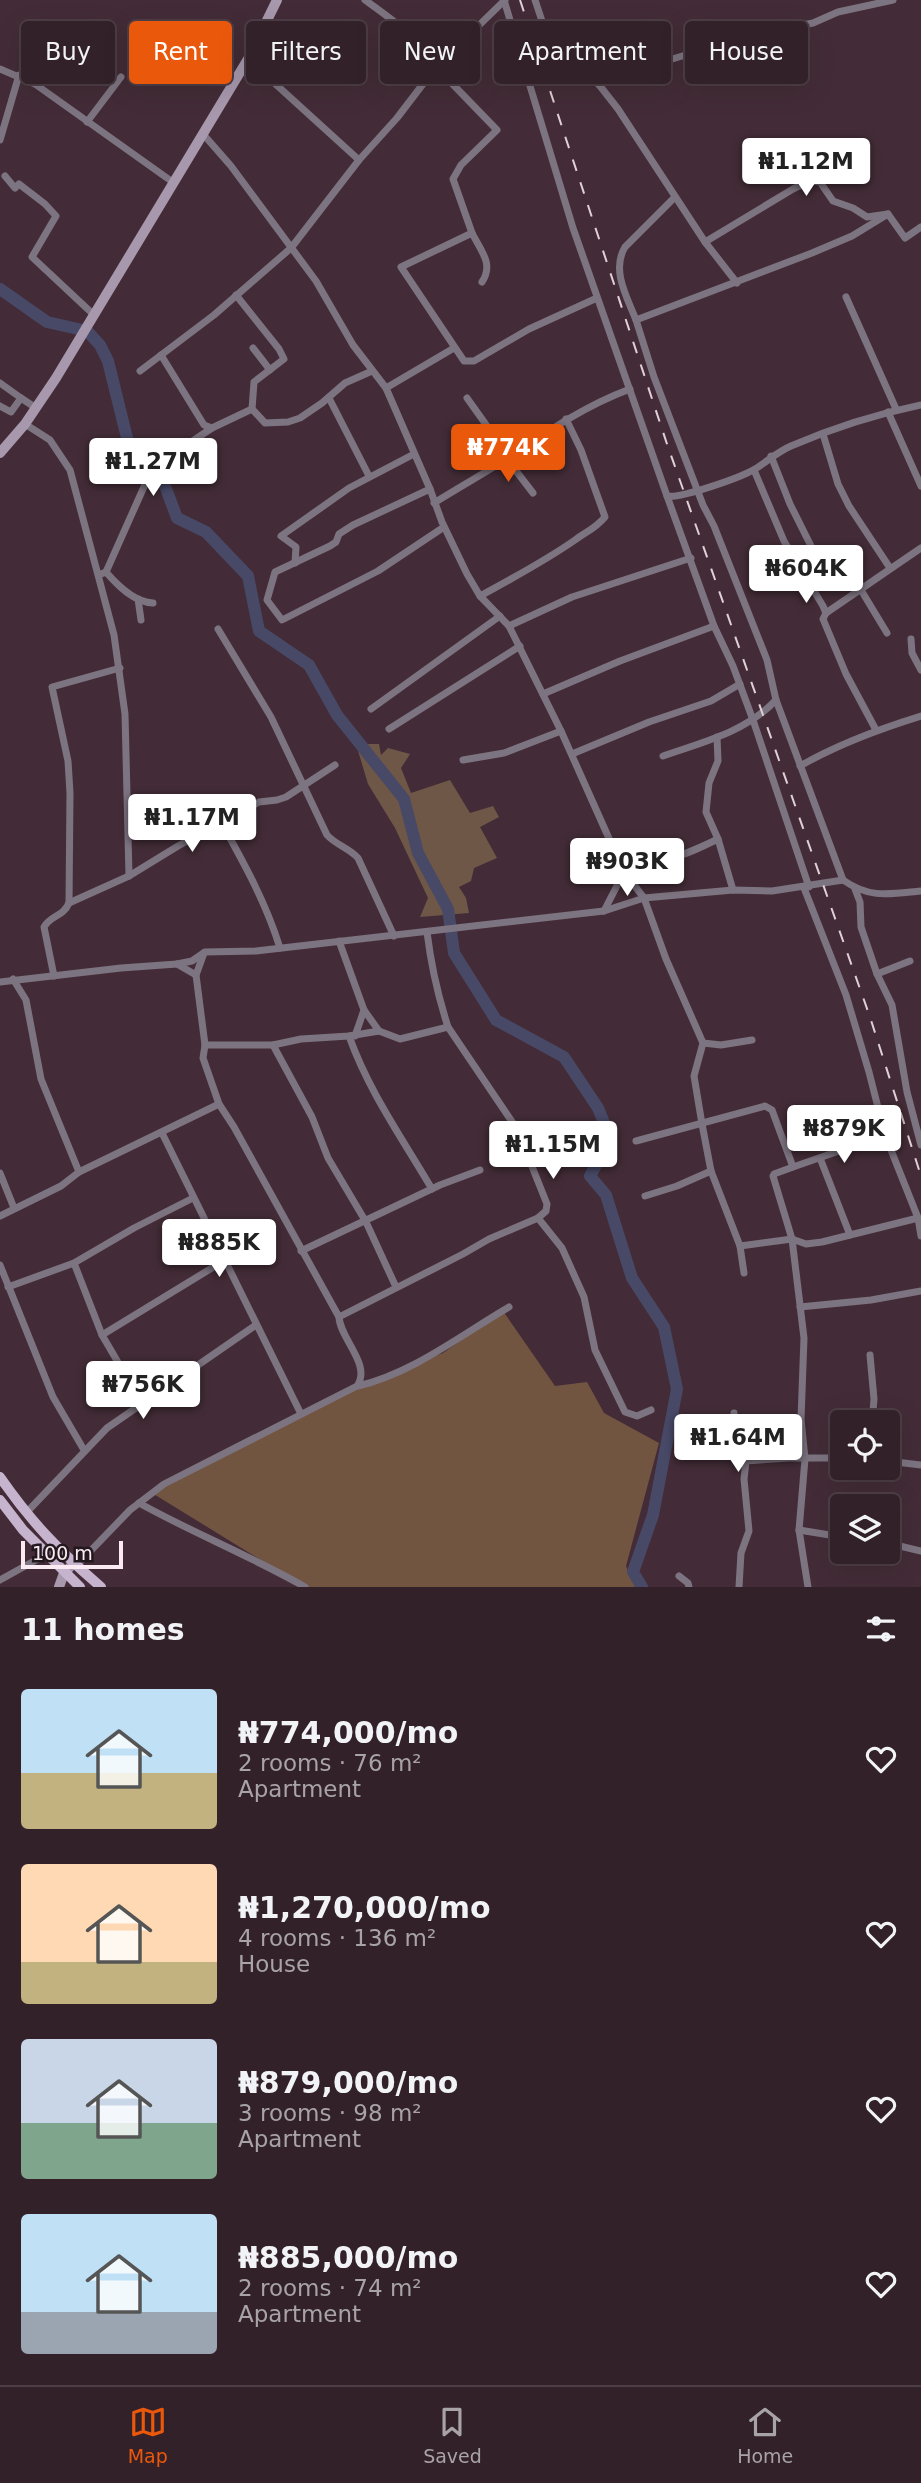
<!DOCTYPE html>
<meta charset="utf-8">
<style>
body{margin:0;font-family:"DejaVu Sans",sans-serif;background:#3d2e35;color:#f1f3f6;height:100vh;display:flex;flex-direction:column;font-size:26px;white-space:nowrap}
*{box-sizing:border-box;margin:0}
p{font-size:23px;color:#a8a3a8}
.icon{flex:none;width:38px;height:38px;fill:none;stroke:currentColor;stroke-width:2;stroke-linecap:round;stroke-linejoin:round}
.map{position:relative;height:1587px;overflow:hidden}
.sheet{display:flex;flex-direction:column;background:#322129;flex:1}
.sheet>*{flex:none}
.guide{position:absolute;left:21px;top:21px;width:880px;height:63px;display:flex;gap:14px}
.tools{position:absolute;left:830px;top:1410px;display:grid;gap:14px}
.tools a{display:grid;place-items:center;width:70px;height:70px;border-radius:7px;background:#322129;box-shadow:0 7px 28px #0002,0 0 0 2px #4d3e46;font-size:35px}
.scale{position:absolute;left:21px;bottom:18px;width:102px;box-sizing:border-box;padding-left:7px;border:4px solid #faebf2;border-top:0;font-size:19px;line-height:24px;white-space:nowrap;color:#faebf2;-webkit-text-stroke:5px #22181d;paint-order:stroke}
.price{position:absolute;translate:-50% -60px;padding:0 16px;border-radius:7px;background:#fff;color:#222;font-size:23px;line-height:46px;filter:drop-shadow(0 2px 4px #0008)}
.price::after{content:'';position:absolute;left:50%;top:42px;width:21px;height:16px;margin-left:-10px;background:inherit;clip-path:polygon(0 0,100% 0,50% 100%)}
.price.on{background:#ea580c;color:#fff}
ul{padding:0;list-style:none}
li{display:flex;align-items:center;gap:21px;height:175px;padding:0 21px}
li span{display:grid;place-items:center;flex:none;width:196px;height:140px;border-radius:7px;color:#555}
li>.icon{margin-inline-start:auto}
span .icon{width:84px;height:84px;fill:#fffc;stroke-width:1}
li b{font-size:30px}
h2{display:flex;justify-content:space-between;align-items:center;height:84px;padding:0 21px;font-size:30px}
.pill{padding:0 24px;border-radius:7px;background:#322129;box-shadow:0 7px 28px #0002,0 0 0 2px #4d3e46;font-size:24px;line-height:63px}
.pill.on{background:#ea580c;color:#fff}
.menu{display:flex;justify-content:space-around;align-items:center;height:98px;border-top:2px solid #4d3e46;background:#322129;font-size:19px;color:#a8a3a8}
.menu a{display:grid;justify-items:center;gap:4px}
.menu .on{color:#ea580c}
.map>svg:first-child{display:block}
.green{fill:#6e5747}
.forest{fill:#725540}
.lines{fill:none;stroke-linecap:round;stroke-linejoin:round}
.river{stroke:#484967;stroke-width:12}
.street{stroke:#7d7481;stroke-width:7}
.secondary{stroke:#a798ad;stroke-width:10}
.primary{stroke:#c6b4cf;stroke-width:10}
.rail{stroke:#e0d0d7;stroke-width:2;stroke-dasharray:12 12;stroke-linecap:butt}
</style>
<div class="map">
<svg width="921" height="1587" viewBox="0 0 921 1587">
<rect width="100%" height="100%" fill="#432c37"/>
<polygon class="green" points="356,744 379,744 381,755 388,748 410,754 401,768 411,793 450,780 470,813 493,806 499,817 480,827 497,858 474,868 471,881 459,887 466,898 469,913 420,917 428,898 395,828 368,784"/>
<polygon class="forest" points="503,1311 555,1386 587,1382 604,1413 659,1443 626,1566 635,1587 305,1587 152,1493 357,1386 443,1353"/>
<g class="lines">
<polyline class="river" points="0,289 47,322 87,331 100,345 108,361 130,450 162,478 177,518 206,532 248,576 259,631 309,665 337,715 404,799 418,853 448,909 454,953 496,1020 564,1057 598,1108 607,1130 605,1149 590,1176 606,1195 632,1278 664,1327 677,1389 653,1515 633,1572 642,1587"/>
<g class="street">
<path d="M365 0C390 18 421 39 436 67L497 130 461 165 453 179 472 233 401 267 464 361H474L529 329 597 298"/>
<path d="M504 0 573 228 667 496C680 499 742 477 755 469 768 461 777 452 791 446 833 428 877 414 921 405"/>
<polyline points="535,0 546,33 600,86 618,109 705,242 737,283"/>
<polyline points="248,59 359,160"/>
<polyline points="0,69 35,84 174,183"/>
<polyline points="586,72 607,73 635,70 760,33 813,23 838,12 893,0"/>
<polyline points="87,122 121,77"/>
<polyline points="203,134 231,166 316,281 353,345 386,388 430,489 442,522 467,574 480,596 509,626 561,731 624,872 644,898 666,959 703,1043 694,1076 702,1124 711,1171 740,1246 744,1273"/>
<polyline points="0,140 19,75"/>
<polyline points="5,176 15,188 19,184 45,204 56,216 32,257 94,315"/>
<path d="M472 233C481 251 494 264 482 282"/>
<polyline points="705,242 793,189 810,181 820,182 833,201 853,208 867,217 888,214 905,238 921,227"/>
<polyline points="236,295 279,349 284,359 254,382 252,409"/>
<polyline points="846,297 896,409"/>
<path d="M636 320C627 297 611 270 625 247L675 197"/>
<polyline points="253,348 270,370"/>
<polyline points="161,355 204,425 212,428 252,409 265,423 288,422 300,418 322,403 345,383 372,371"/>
<polyline points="140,371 214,315 291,248 359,160 397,118 436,67 505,0"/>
<polyline points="0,383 21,398"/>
<polyline points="386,388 454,348"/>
<polyline points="329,398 369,476"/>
<polyline points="467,398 509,457"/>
<polyline points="0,406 11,412 21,398 36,408"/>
<polyline points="888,412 921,486"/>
<polyline points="25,424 50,440 70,470 114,635 125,714 129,876"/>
<polyline points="823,434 838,484 849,506 890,568"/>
<polyline points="771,456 790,504 816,556 797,566"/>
<polyline points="506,458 533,493"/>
<polyline points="754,470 784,541 823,606 826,613 823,619 846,674 876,730"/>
<polyline points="430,489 353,525 339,534 336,542 330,546 275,572 267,600 282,620 378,571 444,527"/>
<polyline points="667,496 714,626 733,666 753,720 809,887"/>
<path d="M434 503C460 487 488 471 513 455 551 429 587 405 630 389"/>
<polyline points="295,563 296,547 281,536 349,488 414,454"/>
<polyline points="106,572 147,480 172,455 212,428"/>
<path d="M101 574 106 572C118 586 134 602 153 603"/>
<polyline points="861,590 887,633"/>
<path d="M480 596C513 578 545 561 575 540 587 531 595 529 605 517L581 450 566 419"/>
<polyline points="138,599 141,620"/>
<polyline points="826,613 921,548"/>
<polyline points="509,626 572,597 691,558"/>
<path d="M218 629 271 717 327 835C336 845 349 848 358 858L394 936"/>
<polyline points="911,639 912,653 921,670"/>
<polyline points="543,694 620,661 714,626"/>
<polyline points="371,709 500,616"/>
<polyline points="389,729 520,646"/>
<polyline points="717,737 718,761 709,783 706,812 718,839 733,890"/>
<polyline points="572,754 649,722 711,701 740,684"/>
<path d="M663 756C703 742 746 732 776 700"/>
<polyline points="463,760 504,753 561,731"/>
<path d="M800 766C838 744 879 729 921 716"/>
<path d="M221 822C244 863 266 903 280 948"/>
<path d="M616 854C657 868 681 857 718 839"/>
<polyline points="843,880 776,700 767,660 714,526 703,505 654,377 636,320 812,253 852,236 888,214"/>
<polyline points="804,888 846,995 869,1072 885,1135 918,1218 921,1236"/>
<polyline points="855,889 860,902 861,927 877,974 892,1005 907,1092 921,1145"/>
<polyline points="69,903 129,876 178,846 259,802 277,800 286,797 335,765"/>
<polyline points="604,911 624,872"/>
<polyline points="339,941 364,1010 355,1036"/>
<polyline points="177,964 196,975"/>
<polyline points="877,974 910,961"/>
<path d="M54 976 44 927C51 915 63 917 69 903L70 793 68 761 52 687 120 668"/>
<polyline points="13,979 26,1000 41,1079 79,1172"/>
<path d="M0 982 121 968 177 964 192 961 205 952 256 951 604 911 644 898 733 890 772 891 843 880C870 899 890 894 921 891"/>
<polyline points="364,1010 379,1031"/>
<path d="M349 1036C369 1092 402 1138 432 1189"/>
<polyline points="703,1043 721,1045 752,1040"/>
<polyline points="205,1045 273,1045 301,1039 349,1036 379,1031 400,1039 448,1027"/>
<polyline points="273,1045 312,1117 328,1158 366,1222 396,1287"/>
<polyline points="162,1133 301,1414"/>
<polyline points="636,1141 765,1106 772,1110 793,1167 774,1174 773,1176 792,1239 804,1338 801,1419 805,1459 799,1530 808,1587"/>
<polyline points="820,1158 850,1235"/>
<polyline points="793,1167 885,1135"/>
<polyline points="0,1173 14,1208"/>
<polyline points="645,1196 677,1186 711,1171"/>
<polyline points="0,1216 61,1186 79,1172 219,1104"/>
<polyline points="538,1218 562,1248 584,1297 595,1350 625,1412 637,1416 651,1410"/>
<polyline points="740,1246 792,1239 806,1244 822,1242 918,1218"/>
<polyline points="301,1251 440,1185 480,1170"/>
<polyline points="74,1263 102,1335 143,1405"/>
<polyline points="0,1265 53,1397 84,1450"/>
<polyline points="8,1287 74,1263 134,1228 193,1198"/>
<polyline points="800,1307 871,1300 921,1291"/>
<path d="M339 1317 463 1254 489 1239 538 1218 546 1211 547 1204 517 1129 448 1027C438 996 431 965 427 932"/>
<polyline points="102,1335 225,1260"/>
<polyline points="870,1355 874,1399 872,1423"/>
<path d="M358 1386C413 1373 461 1335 509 1307"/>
<polyline points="734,1413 735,1432 739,1438 744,1461 789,1458 842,1458"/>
<polyline points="887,1461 921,1465"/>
<path d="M139 1503C193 1533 251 1556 305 1587"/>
<polyline points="26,1513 107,1428 256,1325"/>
<polyline points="799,1530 842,1537"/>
<polyline points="887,1543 921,1551"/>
<path d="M76 1566 130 1510 164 1484 357 1386C372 1365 340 1339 339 1317L234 1127 219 1104 203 1058 205 1045 196 975 204 953"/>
<polyline points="679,1576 688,1583 689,1587"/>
<polyline points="0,1580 45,1555"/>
<polyline points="739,1587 741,1553 749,1531 744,1479 746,1461"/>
</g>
<g class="secondary">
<polyline points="0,453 25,424 56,378 248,59 277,0"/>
<polyline points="59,1587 64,1573 70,1567"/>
</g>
<g class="primary">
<path d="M0 1477C32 1523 59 1551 101 1587"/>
<polyline points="0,1500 23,1530 80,1587"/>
</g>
<polyline class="rail" points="520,0 667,444 870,1017 921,1176"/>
</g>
</svg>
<div class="tools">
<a><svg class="icon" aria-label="locate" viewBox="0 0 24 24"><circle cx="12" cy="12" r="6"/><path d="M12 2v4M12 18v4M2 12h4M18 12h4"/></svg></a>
<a><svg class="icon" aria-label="layers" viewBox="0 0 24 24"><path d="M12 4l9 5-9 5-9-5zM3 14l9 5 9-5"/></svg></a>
</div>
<div class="scale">100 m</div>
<b class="price" style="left:806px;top:198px">₦1.12M</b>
<b class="price on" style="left:508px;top:484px">₦774K</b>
<b class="price" style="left:153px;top:498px">₦1.27M</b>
<b class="price" style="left:806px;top:605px">₦604K</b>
<b class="price" style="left:192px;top:854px">₦1.17M</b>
<b class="price" style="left:627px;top:898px">₦903K</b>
<b class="price" style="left:844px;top:1165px">₦879K</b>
<b class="price" style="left:553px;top:1181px">₦1.15M</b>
<b class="price" style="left:219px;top:1279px">₦885K</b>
<b class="price" style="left:143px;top:1421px">₦756K</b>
<b class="price" style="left:738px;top:1474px">₦1.64M</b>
<div class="guide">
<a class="pill">Buy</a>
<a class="pill on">Rent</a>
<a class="pill">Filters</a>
<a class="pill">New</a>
<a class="pill">Apartment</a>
<a class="pill">House</a>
</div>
</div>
<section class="sheet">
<h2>11 homes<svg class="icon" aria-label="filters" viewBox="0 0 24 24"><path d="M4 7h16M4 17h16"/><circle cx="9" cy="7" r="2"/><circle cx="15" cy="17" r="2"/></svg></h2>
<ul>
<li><span style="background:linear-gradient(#bfe0f5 60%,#c2b280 0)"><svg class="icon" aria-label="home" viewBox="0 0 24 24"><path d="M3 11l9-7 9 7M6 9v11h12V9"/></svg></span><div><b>₦774,000/mo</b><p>2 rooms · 76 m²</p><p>Apartment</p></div><svg class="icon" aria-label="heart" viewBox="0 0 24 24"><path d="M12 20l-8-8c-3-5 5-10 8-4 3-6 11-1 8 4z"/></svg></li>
<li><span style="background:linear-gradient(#ffd9b3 70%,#c2b280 0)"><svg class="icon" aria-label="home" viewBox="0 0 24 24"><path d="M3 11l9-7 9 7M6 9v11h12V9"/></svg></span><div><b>₦1,270,000/mo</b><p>4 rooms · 136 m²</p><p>House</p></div><svg class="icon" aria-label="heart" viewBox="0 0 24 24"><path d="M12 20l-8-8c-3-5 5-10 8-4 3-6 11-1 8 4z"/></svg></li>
<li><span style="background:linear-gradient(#c9d6e8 60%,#7fa58c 0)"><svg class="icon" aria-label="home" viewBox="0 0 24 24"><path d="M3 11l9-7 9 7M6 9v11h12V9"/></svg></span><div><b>₦879,000/mo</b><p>3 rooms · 98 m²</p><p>Apartment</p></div><svg class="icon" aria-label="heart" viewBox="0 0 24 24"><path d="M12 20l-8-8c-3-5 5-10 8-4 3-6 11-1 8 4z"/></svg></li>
<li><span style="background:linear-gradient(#bfe0f5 70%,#9aa5b1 0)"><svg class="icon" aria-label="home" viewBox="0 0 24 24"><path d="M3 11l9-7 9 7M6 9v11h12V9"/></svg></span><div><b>₦885,000/mo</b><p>2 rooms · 74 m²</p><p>Apartment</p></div><svg class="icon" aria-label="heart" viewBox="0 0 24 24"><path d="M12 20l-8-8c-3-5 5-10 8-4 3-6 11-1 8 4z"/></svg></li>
</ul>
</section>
<nav class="menu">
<a class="on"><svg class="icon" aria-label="map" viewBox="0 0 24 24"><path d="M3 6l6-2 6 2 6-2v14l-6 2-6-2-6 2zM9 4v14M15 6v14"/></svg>Map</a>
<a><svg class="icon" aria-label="saved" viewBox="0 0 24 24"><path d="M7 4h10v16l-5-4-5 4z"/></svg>Saved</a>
<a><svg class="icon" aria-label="home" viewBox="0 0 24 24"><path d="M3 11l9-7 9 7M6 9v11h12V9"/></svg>Home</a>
</nav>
